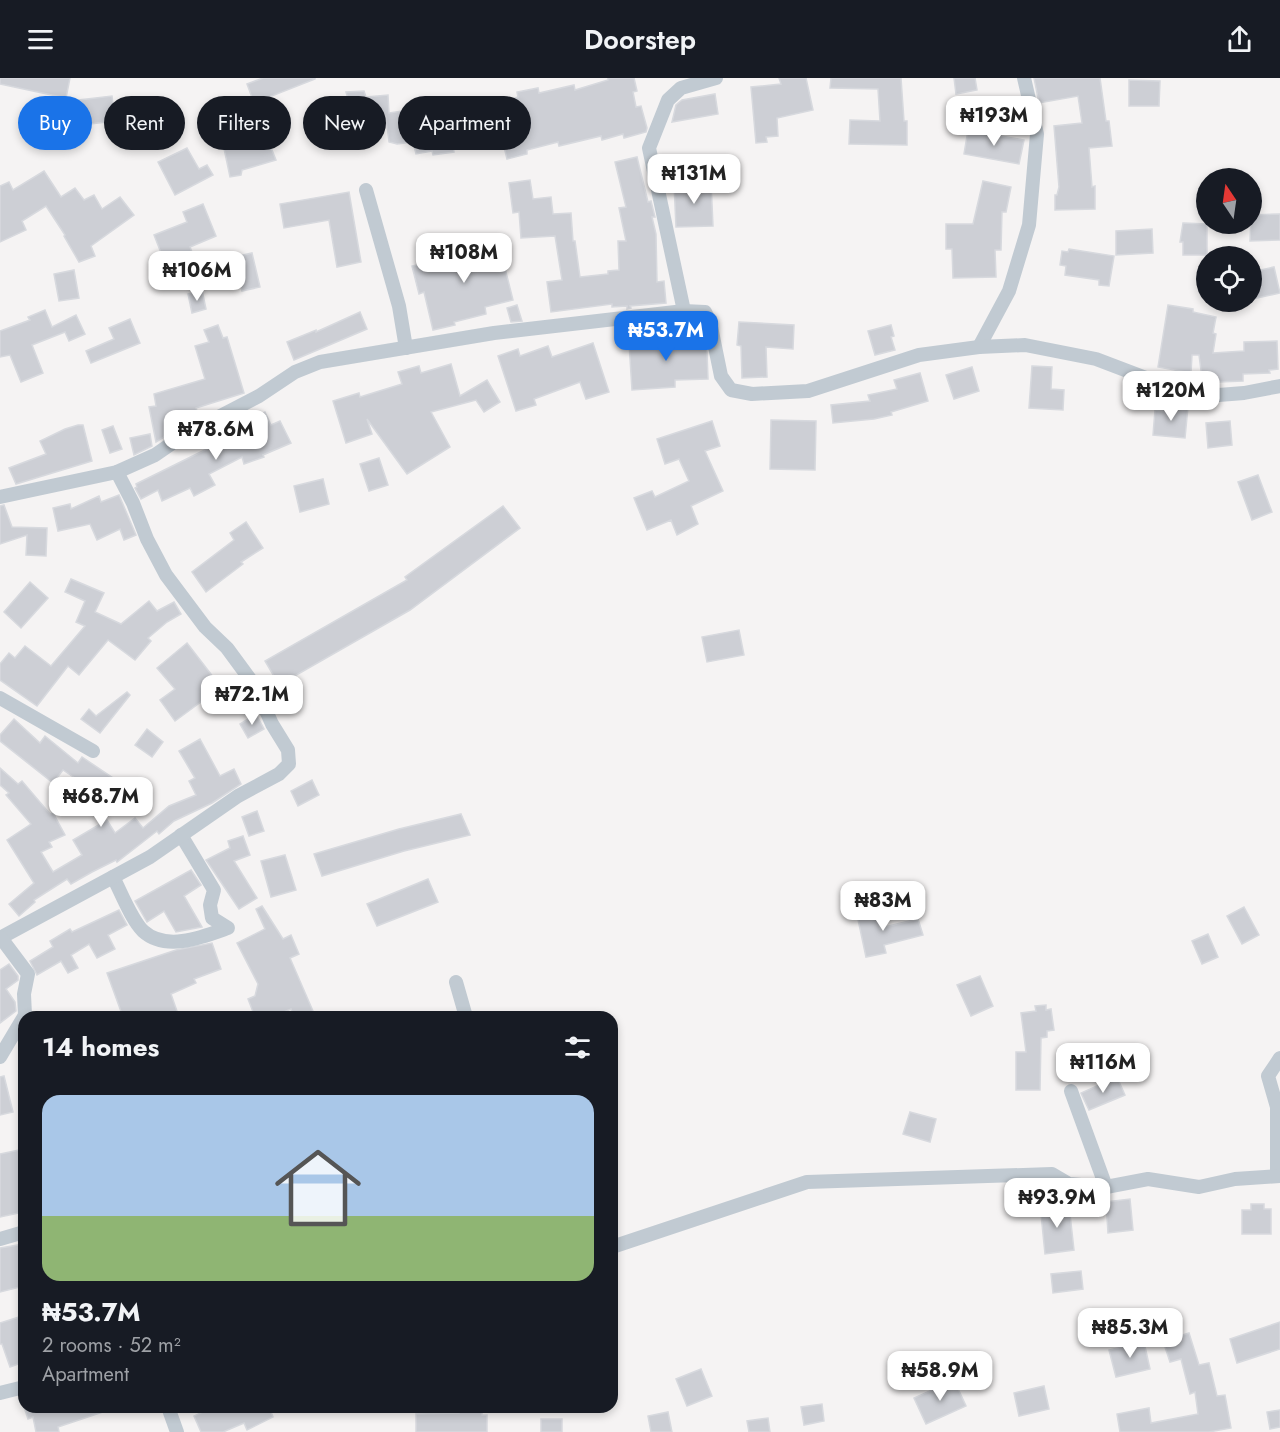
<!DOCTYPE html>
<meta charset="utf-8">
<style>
body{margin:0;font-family:Jost,sans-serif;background:#20242c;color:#f1f3f6;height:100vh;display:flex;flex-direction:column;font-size:22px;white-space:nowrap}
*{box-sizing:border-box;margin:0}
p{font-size:20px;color:#9ea1a6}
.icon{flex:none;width:33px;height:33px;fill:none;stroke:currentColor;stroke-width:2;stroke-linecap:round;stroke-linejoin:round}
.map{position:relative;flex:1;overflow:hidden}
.panel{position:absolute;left:18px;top:933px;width:600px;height:402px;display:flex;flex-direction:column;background:#171b24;border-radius:18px;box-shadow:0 3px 9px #0003}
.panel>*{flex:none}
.top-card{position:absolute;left:18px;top:18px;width:600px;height:54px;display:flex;gap:12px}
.needle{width:39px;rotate:347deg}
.tools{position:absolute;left:1196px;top:90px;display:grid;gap:12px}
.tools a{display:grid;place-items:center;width:66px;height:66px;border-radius:50%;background:#171b24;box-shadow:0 3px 9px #0003;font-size:30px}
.price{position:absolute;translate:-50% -51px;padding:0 14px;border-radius:12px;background:#fff;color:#222;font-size:20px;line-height:39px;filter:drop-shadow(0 2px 3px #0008)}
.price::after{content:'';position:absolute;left:50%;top:36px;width:18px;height:14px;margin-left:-9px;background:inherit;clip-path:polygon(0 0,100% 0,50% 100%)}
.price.current{background:#1a73e8;color:#fff}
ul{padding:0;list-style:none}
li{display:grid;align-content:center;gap:12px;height:318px;padding:0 24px}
li span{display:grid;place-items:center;height:186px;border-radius:18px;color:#555}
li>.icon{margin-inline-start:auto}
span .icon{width:108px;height:108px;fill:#fffc;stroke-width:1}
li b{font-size:26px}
h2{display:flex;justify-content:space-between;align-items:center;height:72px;padding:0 24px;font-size:26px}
.chip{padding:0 21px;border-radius:27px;background:#171b24;box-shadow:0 3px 9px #0003;font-size:21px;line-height:54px}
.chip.current{background:#1a73e8;color:#fff}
header{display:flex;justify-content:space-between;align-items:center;height:78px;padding:0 24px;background:#171b24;font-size:27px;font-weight:600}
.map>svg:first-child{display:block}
.building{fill:#cdcfd5;stroke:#d7d9de;stroke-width:1.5}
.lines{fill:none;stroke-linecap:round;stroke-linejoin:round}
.minor{stroke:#c1cad2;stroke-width:14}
</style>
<header><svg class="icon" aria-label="menu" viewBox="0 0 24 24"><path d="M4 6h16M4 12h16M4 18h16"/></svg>Doorstep<svg class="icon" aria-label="share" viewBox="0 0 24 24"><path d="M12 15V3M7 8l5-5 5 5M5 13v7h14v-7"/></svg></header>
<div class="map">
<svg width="1280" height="1354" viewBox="0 0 1280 1354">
<rect width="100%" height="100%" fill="#f5f3f3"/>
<g class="building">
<polygon points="0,0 70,0 66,20 0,6"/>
<polygon points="263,0 315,0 315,1 254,25 247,6"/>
<polygon points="608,0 634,0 637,13 633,14 636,29 641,28 647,50 646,54 624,60 623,56 602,62 601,58 559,68 558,64 527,72 527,76 507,81 498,44 496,45 494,39 482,43 478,32 518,19 517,14 538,10 539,15 574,7 575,12 608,2"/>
<polygon points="779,0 806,0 813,32 777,40 778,58 766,59 767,64 756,65 751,9 781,6"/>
<polygon points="831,0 901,0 904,43 907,43 907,67 849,66 850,42 880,43 878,11 830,10"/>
<polygon points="954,0 975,0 977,12 956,16"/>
<polygon points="1034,0 1100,0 1106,43 1109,43 1112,68 1089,70 1092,109 1095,108 1095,131 1055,132 1055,117 1057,117 1059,109 1054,48 1082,45 1078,18 1039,25"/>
<polygon points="1129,2 1160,3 1159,28 1129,28"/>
<polygon points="364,13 366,19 388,17 389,35 402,33 403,42 448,35 454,74 433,77 432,73 416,76 413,64 397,66 389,64 386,39 353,42 352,36 326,40 324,22 348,21 346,14"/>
<polygon points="715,16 718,36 672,44 676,27 682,22"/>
<polygon points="112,18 115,43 82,47 79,22"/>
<polygon points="276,25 281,39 263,46 255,26"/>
<polygon points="215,37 219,49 206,54 201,42"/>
<polygon points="968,52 1024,62 1019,86 964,76"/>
<polygon points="234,58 236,63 262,58 268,68 270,67 276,82 242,92 241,97 230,99 222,61"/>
<polygon points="187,70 199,91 207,87 213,97 175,117 158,84"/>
<polygon points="637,79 648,124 651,123 655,139 652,139 656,156 657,204 664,203 666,225 630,228 631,230 627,231 627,228 612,229 612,226 551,234 547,204 562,202 555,158 521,160 519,134 513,135 509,105 530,102 533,121 551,119 553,136 571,135 573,163 575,163 580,199 608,196 608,193 619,192 618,163 626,163 619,130 626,129 615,84"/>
<polygon points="44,93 61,119 75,110 84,122 94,117 102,131 120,119 134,137 91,168 95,178 79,184 64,158 65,157 46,128 22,143 26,152 0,164 0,108 9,104 13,112"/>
<polygon points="983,103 1011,109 1006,134 1002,134 1001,172 995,172 996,199 953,200 952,171 946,171 946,146 973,146"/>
<polygon points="711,104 713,148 676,149 674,106"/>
<polygon points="349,114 361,184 337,189 329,142 284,150 280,126"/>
<polygon points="203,126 216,158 190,169 192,174 165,185 154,157 187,144 183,134"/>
<polygon points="1280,136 1280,162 1250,163 1251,137"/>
<polygon points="1183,145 1207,146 1207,177 1183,177 1183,164 1180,164"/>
<polygon points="1152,151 1153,175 1116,177 1116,153"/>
<polygon points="497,158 513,222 485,229 486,236 454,244 455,247 433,252 424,214 419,216 412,188 473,175 470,166"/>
<polygon points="1069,171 1114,178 1109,208 1099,207 1099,202 1065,197 1066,188 1060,187 1062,173 1068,174"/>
<polygon points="252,175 260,209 242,213 234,179"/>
<polygon points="1274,189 1280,215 1252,221 1251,194"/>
<polygon points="74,192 79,220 59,223 54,196"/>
<polygon points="202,212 206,231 192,235 188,216"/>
<polygon points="517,227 522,243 511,244 507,230"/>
<polygon points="1168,227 1193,231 1193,234 1216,239 1213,255 1216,256 1213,275 1244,273 1244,264 1277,263 1278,291 1269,292 1270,295 1243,296 1243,303 1219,304 1219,302 1202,300 1199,277 1192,277 1191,295 1158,289"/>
<polygon points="45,232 52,249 76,237 85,256 69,263 65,254 32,267 43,295 21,304 10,277 0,279 0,253 30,242 28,239"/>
<polygon points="360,234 367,251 294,282 287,264 316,252 316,254"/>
<polygon points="130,241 140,265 91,285 86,273 114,261 109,250"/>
<polygon points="739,244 794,247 793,271 766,269 767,299 742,300 741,268 737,267"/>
<polygon points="218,247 223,260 227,259 244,315 196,330 199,339 173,348 174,353 156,364 149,329 156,328 154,316 205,301 195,268 209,264 204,252"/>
<polygon points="637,247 644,267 677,265 677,262 704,261 707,274 708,301 675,302 675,309 632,312 628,249"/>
<polygon points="891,247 894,258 891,259 895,272 875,277 868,253"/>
<polygon points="593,265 609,314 586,321 580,304 534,321 536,327 516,333 498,278 518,271 520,278 548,268 552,279"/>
<polygon points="451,286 460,318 487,302 500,324 484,334 476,322 431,334 450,369 407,396 367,341 372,356 346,365 333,323 359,315 360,319 402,306 398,294 419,288 421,295"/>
<polygon points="1032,288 1052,289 1051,311 1064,312 1063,332 1029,330"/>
<polygon points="972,289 979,313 954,321 946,297"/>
<polygon points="920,295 928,323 891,334 892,337 874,341 833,345 831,327 870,323 868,317 897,311 894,302"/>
<polygon points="1164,327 1188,329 1185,360 1153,357 1155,332 1163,333"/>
<polygon points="265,334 271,347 280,343 291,365 263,377 264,379 244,386 242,379 209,396 215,407 194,418 190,410 162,423 158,412 141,421 135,410 137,409 136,406 225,362 259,350 254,339"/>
<polygon points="771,342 816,343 815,392 770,391"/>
<polygon points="712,343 720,368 705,373 723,413 691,428 698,446 677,457 671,442 647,452 634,420 652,413 655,419 689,403 679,381 665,386 657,361"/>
<polygon points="1230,343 1232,367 1208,370 1206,345"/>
<polygon points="78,347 83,347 92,383 16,406 9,390 46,376 40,363 65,351"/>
<polygon points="113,348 122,371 110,375 102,352"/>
<polygon points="150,356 152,368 134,377 130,360"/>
<polygon points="379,380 388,407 369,413 360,386"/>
<polygon points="1258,397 1272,434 1252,442 1238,404"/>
<polygon points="323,401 329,426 300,434 294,408"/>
<polygon points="119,417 136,457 124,462 120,451 97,462 90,446 58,453 53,430 70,426 71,431 99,418 101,424"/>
<polygon points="4,427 12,449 47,450 46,478 26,477 27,457 0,466 0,428"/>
<polygon points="503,428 520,450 410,532 279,607 265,583 407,502 405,499"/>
<polygon points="246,444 263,470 241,484 243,486 206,514 192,494 234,462 230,455"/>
<polygon points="71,501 104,515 95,534 121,546 149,523 157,533 174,524 181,536 167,544 148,560 151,563 135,582 108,562 79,597 68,588 37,628 0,602 0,586 9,575 15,580 25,568 51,588 85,548 76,544 85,523 65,514"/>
<polygon points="30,504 48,520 21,550 4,534"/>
<polygon points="739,552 744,577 707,584 702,559"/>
<polygon points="187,565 221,609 175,643 160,622 175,611 157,590"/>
<polygon points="127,614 130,617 100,655 81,641 89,631 96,638"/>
<polygon points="256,636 264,651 248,660 240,646"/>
<polygon points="14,641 40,665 45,658 78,685 82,679 119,704 107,722 63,692 53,705 0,663 0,657"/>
<polygon points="147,651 163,664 152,679 135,667"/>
<polygon points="200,661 220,698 234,691 241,706 212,725 174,743 159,756 157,753 117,784 116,782 92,794 71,806 67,801 34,822 35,824 19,838 9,826 34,805 7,762 31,746 6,717 9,715 0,707 0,690 18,706 22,703 50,736 53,735 65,757 49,764 52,769 41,774 53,794 82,777 73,762 107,742 115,755 135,740 143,750 169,728 196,717 189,703 195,700 179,673"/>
<polygon points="312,702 319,717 298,728 291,713"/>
<polygon points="257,733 264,753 249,758 242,739"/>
<polygon points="461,736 470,757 404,773 322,798 314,776 399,751"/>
<polygon points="243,758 250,777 234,783 257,820 239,831 206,782 230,770 228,763"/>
<polygon points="285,777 296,812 271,819 261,783"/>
<polygon points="191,792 201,807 184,818 202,849 176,854 164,833 147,844 135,823"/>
<polygon points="428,801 438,824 377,848 367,826"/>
<polygon points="262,828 283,861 291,857 299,876 290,880 313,933 299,939 294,939 291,931 272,939 255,939 248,921 255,918 258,906 237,865 265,851 256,831"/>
<polygon points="875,828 880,850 918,841 923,857 884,867 886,875 866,879 856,832"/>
<polygon points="1244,829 1259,857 1242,866 1227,838"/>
<polygon points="119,832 127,847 108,857 115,871 97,880 89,866 71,877 78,890 68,895 61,883 37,897 30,883 53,869 50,863 70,851 72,854"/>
<polygon points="1208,856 1218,879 1202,886 1192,863"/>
<polygon points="212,865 221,891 194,901 196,905 171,916 179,939 123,939 107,895 176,872"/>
<polygon points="9,886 18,898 18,902 6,911 15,924 16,933 0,945 0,892"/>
<polygon points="980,898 993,928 971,938 957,907"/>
<polygon points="1046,927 1046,932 1051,931 1054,952 1047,953 1047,959 1041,960 1040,1012 1016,1012 1016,974 1026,974 1021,935 1036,933 1035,928"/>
<polygon points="4,998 13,1034 0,1037 0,999"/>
<polygon points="1117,999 1125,1017 1089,1032 1081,1015"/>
<polygon points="910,1034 936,1041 930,1064 903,1056"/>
<polygon points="24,1071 24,1134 0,1139 0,1076"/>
<polygon points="1130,1121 1133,1152 1108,1155 1106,1124"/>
<polygon points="1061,1124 1070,1136 1074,1172 1045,1176 1041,1136 1053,1125"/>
<polygon points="1251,1126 1264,1126 1264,1131 1271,1131 1271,1156 1242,1156 1242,1132 1251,1132"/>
<polygon points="24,1166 24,1191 20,1191 24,1208 0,1214 0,1170"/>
<polygon points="1081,1193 1083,1211 1053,1215 1051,1196"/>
<polygon points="19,1239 24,1254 24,1284 10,1289 2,1266 0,1266 0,1245"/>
<polygon points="1280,1244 1280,1271 1237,1285 1230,1261"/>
<polygon points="1189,1255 1199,1287 1209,1285 1217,1318 1225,1317 1231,1350 1209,1354 1120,1354 1117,1336 1149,1330 1151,1345 1198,1336 1195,1314 1190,1316 1181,1281 1170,1284 1163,1263"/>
<polygon points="1144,1264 1150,1291 1116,1299 1109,1272"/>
<polygon points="701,1291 712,1318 687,1328 676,1301"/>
<polygon points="954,1302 966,1328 926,1346 914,1320"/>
<polygon points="1044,1308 1049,1331 1019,1338 1014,1315"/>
<polygon points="822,1326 824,1343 804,1347 801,1329"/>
<polygon points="24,1329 114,1329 115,1330 58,1349 59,1354 36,1354 33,1339 28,1341"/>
<polygon points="213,1329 269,1329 273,1339 247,1352 244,1345 223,1354 201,1354 194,1338"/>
<polygon points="459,1329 482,1329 482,1337 487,1337 487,1354 416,1354 416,1336 459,1335"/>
<polygon points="1280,1332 1280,1349 1270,1351 1267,1334"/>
<polygon points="668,1334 672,1354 651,1354 648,1338"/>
<polygon points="768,1340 770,1354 749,1354 747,1343"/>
<rect x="541" y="1341" width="21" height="13"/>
</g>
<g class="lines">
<g class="minor">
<polyline points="366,112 399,228 406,270"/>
<polyline points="684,233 649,70 668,22 681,10 716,0"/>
<polyline points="979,269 1009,213 1029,147 1037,56 1024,0"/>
<polyline points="0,419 117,394 155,377 184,357 259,318 295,294 320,284 494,255 684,233 705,234 710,244 721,298 731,312 752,316 808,313 919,277 979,269 1025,267 1096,281 1167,308 1206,318 1244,315 1280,308"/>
<polyline points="0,620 93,673"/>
<path d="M113 799C121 814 131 841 143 853 166 874 203 859 228 850L212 840 210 827 214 812 181 757"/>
<polyline points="0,860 150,779 238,718 279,696 289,686 288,672 272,646 255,608 227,570 205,549 166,497 147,461 133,425 117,394"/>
<polyline points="456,904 466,939"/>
<polyline points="0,979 25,937 24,916 28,896 1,860"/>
<polyline points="1071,1013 1106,1109"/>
<polyline points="1277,1098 1277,1029 1268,998 1280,980"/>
<polyline points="0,1161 24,1154"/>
<polyline points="612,1169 807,1104 1052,1096 1069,1106 1106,1109 1148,1101 1199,1109 1235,1101 1280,1098"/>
<polyline points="0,1315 24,1309"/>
<polyline points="168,1329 177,1354"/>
</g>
</g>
</svg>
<div class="tools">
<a><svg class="needle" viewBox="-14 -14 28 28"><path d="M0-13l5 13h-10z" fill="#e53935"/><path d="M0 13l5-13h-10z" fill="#9ea1a6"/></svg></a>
<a><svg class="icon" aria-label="locate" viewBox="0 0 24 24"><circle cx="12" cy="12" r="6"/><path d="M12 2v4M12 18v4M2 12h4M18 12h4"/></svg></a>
</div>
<b class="price" style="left:994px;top:69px">₦193M</b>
<b class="price" style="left:694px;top:127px">₦131M</b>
<b class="price" style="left:464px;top:206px">₦108M</b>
<b class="price" style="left:197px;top:224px">₦106M</b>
<b class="price current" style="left:666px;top:284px">₦53.7M</b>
<b class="price" style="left:1171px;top:344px">₦120M</b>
<b class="price" style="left:216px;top:383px">₦78.6M</b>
<b class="price" style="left:252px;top:648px">₦72.1M</b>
<b class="price" style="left:101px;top:750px">₦68.7M</b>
<b class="price" style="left:883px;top:854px">₦83M</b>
<b class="price" style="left:1103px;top:1016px">₦116M</b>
<b class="price" style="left:1057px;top:1151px">₦93.9M</b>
<b class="price" style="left:1130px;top:1281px">₦85.3M</b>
<b class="price" style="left:940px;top:1324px">₦58.9M</b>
<div class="top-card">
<a class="chip current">Buy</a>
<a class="chip">Rent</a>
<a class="chip">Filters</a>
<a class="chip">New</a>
<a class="chip">Apartment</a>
</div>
<section class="panel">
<h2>14 homes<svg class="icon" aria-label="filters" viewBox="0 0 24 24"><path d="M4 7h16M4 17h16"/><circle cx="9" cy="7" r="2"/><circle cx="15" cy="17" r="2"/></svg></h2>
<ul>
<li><span style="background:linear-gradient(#a9c7e8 65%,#8fb573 0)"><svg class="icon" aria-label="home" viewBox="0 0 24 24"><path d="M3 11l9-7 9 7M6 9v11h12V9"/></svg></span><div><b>₦53.7M</b><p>2 rooms · 52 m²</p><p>Apartment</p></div></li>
</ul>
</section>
</div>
